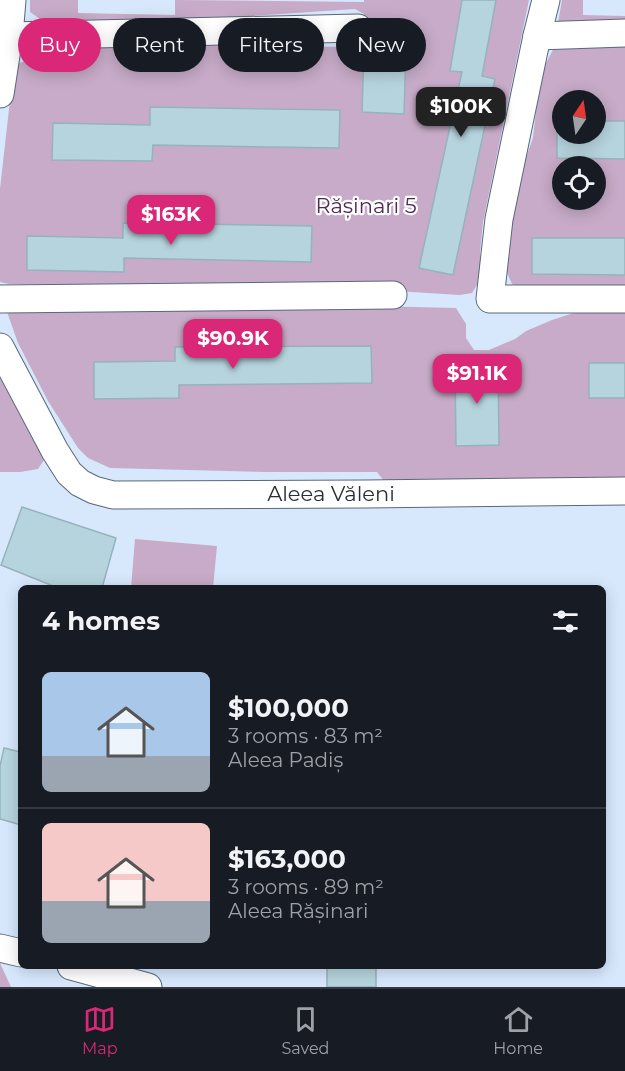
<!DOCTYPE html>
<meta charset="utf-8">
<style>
body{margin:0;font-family:Montserrat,sans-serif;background:#20242c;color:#f1f3f6;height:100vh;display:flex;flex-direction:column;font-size:22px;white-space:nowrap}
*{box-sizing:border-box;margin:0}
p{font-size:20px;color:#9ea1a6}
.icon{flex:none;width:33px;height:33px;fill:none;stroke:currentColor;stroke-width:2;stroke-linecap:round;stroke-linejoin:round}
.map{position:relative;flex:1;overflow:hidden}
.drawer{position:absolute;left:18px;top:585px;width:588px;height:384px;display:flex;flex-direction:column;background:#171b24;border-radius:9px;box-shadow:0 3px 15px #0003}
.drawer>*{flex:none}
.banner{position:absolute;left:18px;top:18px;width:590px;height:54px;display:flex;gap:12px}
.needle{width:39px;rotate:13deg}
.buttons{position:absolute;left:552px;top:90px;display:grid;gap:12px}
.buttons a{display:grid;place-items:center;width:54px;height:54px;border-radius:50%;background:#171b24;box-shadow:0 3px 15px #0003;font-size:30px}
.price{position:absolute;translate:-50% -51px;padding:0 14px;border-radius:12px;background:#db2777;color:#fff;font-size:20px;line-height:39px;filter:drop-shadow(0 2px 3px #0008)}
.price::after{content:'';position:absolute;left:50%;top:36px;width:18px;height:14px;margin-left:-9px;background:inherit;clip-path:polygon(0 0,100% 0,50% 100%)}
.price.current{background:#222;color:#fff}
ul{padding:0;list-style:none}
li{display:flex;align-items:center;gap:18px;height:150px;padding:0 24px}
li+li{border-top:2px solid #363941}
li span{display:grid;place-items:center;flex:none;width:168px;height:120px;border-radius:9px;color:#555}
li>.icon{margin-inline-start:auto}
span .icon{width:72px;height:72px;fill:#fffc;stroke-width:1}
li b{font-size:26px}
h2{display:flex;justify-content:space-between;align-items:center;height:72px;padding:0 24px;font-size:26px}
.pill{padding:0 21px;border-radius:27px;background:#171b24;box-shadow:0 3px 15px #0003;font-size:21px;line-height:54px}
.pill.current{background:#db2777;color:#fff}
.tabs{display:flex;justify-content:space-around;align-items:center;height:84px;border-top:2px solid #363941;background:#171b24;font-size:16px;color:#9ea1a6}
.tabs a{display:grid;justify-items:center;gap:3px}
.tabs .current{color:#db2777}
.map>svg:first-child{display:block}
.green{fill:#c7abc8;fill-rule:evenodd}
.building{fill:#b6d4de;stroke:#95b3bc;stroke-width:1.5}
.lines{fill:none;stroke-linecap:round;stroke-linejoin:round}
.minor-casing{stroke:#59687b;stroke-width:29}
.minor{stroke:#fff;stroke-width:27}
.labels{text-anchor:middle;stroke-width:4.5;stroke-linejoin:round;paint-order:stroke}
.park-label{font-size:21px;fill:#4f2a52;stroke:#fff}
.street-label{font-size:21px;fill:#292f37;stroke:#fff}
</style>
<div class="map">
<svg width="625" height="987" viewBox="0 0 625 987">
<rect width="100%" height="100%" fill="#d7e8fd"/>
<g class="green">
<path d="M30 0H78V13L175 15V0L364 2V0H529L483 222 480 252V280L472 293 460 295 363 289 9 284 0 282V189L14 65 58 49 150 45 360 47C364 36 364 25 364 14L355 9 237 17 199 21 46 23 30 12ZM364 49 406 50 404 114 362 112ZM150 107 339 110V148L153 145 152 161 52 160 53 123 150 125ZM123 223 311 226 310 262 124 258 123 272 27 270 28 236 123 238Z"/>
<polygon points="562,0 583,0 583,15 625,16 625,25 558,23"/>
<path d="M625 38V121H596V100H562V121H557V158L625 159V238H533L532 274 625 275V293L526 292 512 284 505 268 515 188 533 138 537 103 545 65 555 46ZM562 166H596V200H562Z"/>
<path d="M35 298 456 308 466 324V338L474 350H489L515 339 526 331 552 320 589 308H625V363H589V398H625V487L384 481 377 472H265L110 468 88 458 78 448 48 401 18 343 6 309ZM371 346 372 383 179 385V398H94V362L175 361V347ZM498 364 499 445 457 446 455 365Z"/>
<polygon points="0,356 46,457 38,469 20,472 0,472"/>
<polygon points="135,539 217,546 213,588 131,588"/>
<polygon points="0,963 11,987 0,987"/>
</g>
<g class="building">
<polygon points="462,0 496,0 482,76 495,79 453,275 419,268 462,72 450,71"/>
<polygon points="364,48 406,50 404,114 362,112"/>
<polygon points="150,107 340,110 339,148 153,145 152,161 52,160 53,123 150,125"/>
<polygon points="557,121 562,121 562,134 596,134 596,121 625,121 625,159 557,158"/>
<polygon points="123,223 312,226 311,262 124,258 124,272 27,270 27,236 123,238"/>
<polygon points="532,238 625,238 625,275 532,274"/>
<polygon points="371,346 372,383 179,385 179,398 94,399 94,362 175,361 175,347"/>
<rect x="589" y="363" width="36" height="35"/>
<polygon points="498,364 499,445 456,446 455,365"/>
<polygon points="22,507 116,538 102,588 58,588 1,565"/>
<polygon points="4,748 21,752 21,825 0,819 0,766"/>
<rect x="327" y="966" width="49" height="21"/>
</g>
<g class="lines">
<defs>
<g id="minor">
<polyline points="546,0 537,36 499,219 490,299 625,299"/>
<polyline points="9,36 358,28"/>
<polyline points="537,36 625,33"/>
<polyline points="0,94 9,36 12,0"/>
<polyline points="0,299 393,295"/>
<polyline points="0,347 55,451 69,473 80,483 94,490 113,495 366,494 625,491"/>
<polyline points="0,948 21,953"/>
<polyline points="71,966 148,987"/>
</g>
</defs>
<use href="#minor" class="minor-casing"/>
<use href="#minor" class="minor"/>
</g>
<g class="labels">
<g class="park-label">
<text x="366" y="213">Rășinari 5</text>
</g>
<g class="street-label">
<text x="331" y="501">Aleea Văleni</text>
</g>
</g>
</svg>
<div class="buttons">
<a><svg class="needle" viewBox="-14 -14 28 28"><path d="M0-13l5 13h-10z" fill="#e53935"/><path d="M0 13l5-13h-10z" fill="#9ea1a6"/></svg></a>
<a><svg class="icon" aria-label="locate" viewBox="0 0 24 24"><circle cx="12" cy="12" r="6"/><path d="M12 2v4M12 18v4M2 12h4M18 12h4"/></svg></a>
</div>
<b class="price current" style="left:461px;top:138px">$100K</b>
<b class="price" style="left:171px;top:246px">$163K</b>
<b class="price" style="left:233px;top:370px">$90.9K</b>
<b class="price" style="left:477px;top:405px">$91.1K</b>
<div class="banner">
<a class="pill current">Buy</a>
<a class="pill">Rent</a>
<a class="pill">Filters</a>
<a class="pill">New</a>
</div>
<section class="drawer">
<h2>4 homes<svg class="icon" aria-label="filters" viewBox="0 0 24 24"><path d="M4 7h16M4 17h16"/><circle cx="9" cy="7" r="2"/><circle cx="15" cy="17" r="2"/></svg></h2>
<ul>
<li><span style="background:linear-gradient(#a9c7e8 70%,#9aa5b1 0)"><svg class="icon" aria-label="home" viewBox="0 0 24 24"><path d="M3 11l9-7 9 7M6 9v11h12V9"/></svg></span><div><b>$100,000</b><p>3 rooms · 83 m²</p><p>Aleea Padiș</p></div></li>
<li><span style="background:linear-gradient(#f6c9c9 65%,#9aa5b1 0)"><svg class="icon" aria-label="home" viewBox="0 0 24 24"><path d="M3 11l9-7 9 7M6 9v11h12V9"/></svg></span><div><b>$163,000</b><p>3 rooms · 89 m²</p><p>Aleea Rășinari</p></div></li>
</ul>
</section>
</div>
<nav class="tabs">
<a class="current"><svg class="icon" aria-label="map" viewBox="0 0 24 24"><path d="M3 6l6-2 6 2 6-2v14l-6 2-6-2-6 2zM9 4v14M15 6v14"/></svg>Map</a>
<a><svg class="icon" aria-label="saved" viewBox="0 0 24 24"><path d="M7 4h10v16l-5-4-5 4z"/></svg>Saved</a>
<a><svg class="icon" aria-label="home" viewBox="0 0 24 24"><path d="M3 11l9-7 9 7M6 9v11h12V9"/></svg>Home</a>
</nav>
